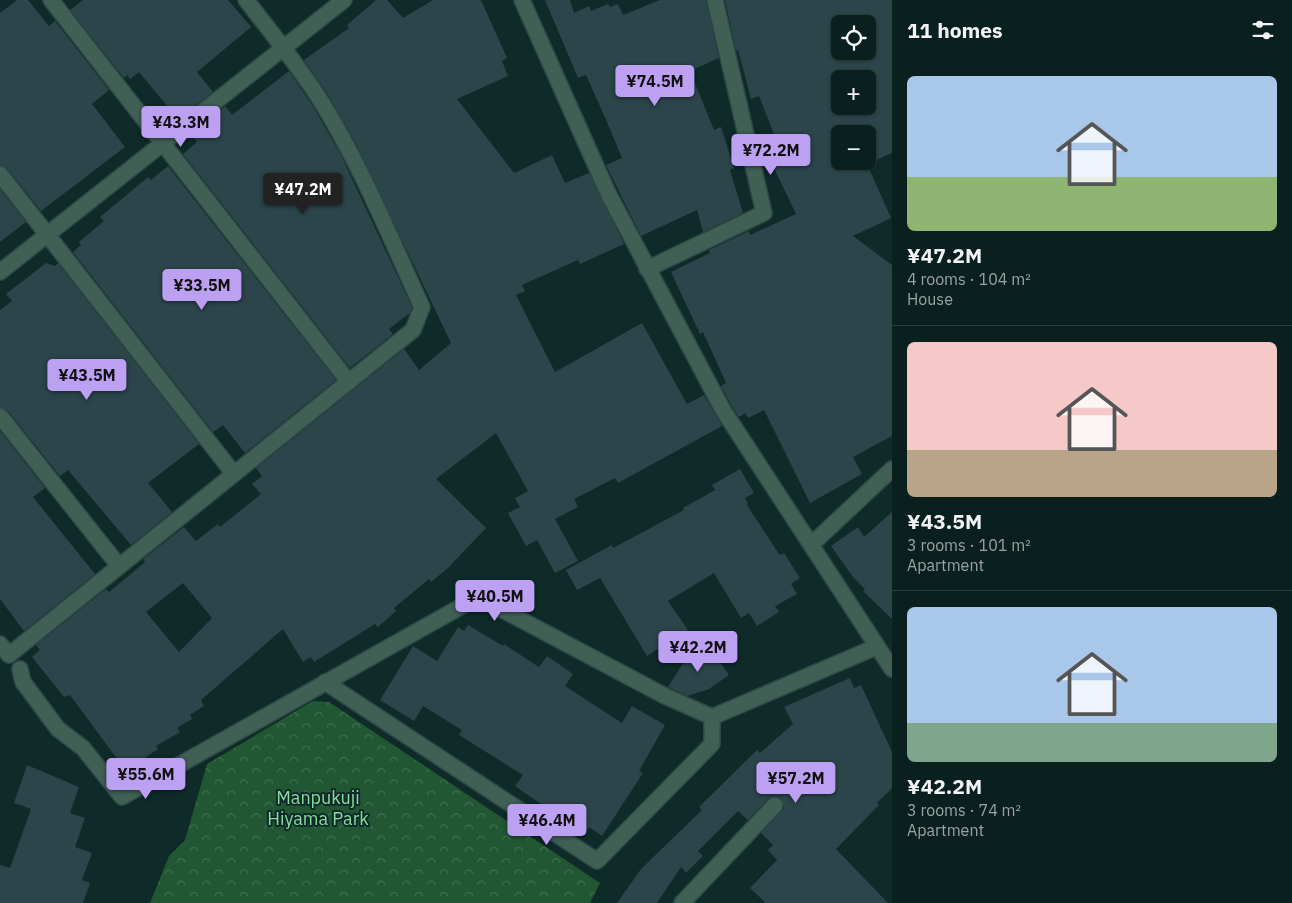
<!DOCTYPE html>
<meta charset="utf-8">
<style>
body{margin:0;font-family:"IBM Plex Sans",sans-serif;background:#132828;color:#f1f3f6;height:100vh;display:flex;flex-direction:column;font-size:19px;white-space:nowrap}
*{box-sizing:border-box;margin:0}
p{font-size:16px;color:#99a3a4}
.icon{flex:none;width:28px;height:28px;fill:none;stroke:currentColor;stroke-width:2;stroke-linecap:round;stroke-linejoin:round}
.map{position:relative;flex:1;overflow:hidden}
.details{display:flex;flex-direction:column;background:#0a201f;width:400px}
.details>*{flex:none}
.controls{position:absolute;left:831px;top:15px;display:grid;gap:10px}
.controls a{display:grid;place-items:center;width:45px;height:45px;border-radius:8px;background:#0a201f;box-shadow:0 1px 4px #0004,0 0 0 1px #2a3e3d;font-size:25px}
.price{position:absolute;translate:-50% -42px;padding:0 11px;border-radius:5px;background:#bca0f2;color:#111;font-size:16px;line-height:32px;filter:drop-shadow(0 1px 2px #0008)}
.price::after{content:'';position:absolute;left:50%;top:30px;width:15px;height:11px;margin-left:-8px;background:inherit;clip-path:polygon(0 0,100% 0,50% 100%)}
.price.selected{background:#222;color:#fff}
ul{padding:0;list-style:none}
li{display:grid;align-content:center;gap:10px;height:265px;padding:0 15px}
li+li{border-top:1px solid #2a3e3d}
li span{display:grid;place-items:center;height:155px;border-radius:8px;color:#555}
li>.icon{margin-inline-start:auto}
span .icon{width:90px;height:90px;fill:#fffc;stroke-width:1}
li b{font-size:21px}
h2{display:flex;justify-content:space-between;align-items:center;height:60px;padding:0 15px;font-size:21px}
main{display:flex;flex:1;min-height:0}
.map>svg:first-child{display:block}
.forest{fill:url(#forest-crowns)}
.building{fill:#2b454a;fill-rule:evenodd}
.lines{fill:none;stroke-linecap:round;stroke-linejoin:round}
.street-casing{stroke:#2e4847;stroke-width:18}
.street{stroke:#405f55;stroke-width:15}
.labels{text-anchor:middle;stroke-width:4;stroke-linejoin:round;paint-order:stroke}
.park-label{font-size:18px;fill:#89dd9f;stroke:#0e2a29}
</style>
<main>
<div class="map">
<svg width="892" height="903" viewBox="0 0 892 903">
<defs>
<pattern id="forest-crowns" width="20" height="18" patternUnits="userSpaceOnUse" patternTransform="scale(1.25)"><rect width="20" height="18" fill="#225733"/><path d="M2 6a3 3 0 1 1 6 0M12 15a3 3 0 1 1 6 0" fill="none" stroke="#416f50"/></pattern>
</defs>
<rect width="100%" height="100%" fill="#0e2a29"/>
<polygon class="forest" points="313,701 329,702 600,883 590,903 150,903 169,856 185,840 207,764"/>
<g class="building">
<polygon points="17,0 28,0 49,26 55,21 109,90 92,104 125,147 41,211 7,168 0,165 0,13"/>
<polygon points="83,0 228,0 251,27 197,72 213,92 178,119 139,72 130,79 127,75 124,78 70,10"/>
<path d="M376 0H387L403 18 433 0H481L507 58 502 61 508 76 457 99 514 173 552 155 565 183 589 173 624 244 580 264 578 260 522 285 525 291 516 295 555 372 642 323 687 404 704 395 722 426 618 483 615 478 574 499 578 507 555 519 578 561 555 573 537 540 526 546 508 513 520 507 515 498 528 491 496 433 436 479 486 528 448 568 431 582 429 579 394 608 396 611 378 627 375 624 314 662 311 657 303 662 283 629 201 700 204 706 190 715 192 719 177 728 180 732 156 746 158 749 126 771 70 695 64 697 32 657 40 650 36 645 106 589 109 592 145 562 143 559 184 527 196 541 218 524 220 527 261 494 252 484 262 476 256 468 404 349 419 370 451 343 356 144 327 93 304 60 349 28 347 25ZM183 583 212 618 179 652 146 612Z"/>
<polygon points="545,0 570,0 574,13 589,6 591,11 608,4 610,7 618,4 623,15 660,0 706,0 719,58 690,71 714,130 721,127 734,168 730,170 743,213 703,232 697,210 641,236 606,165 622,158 607,122 586,75 578,78"/>
<path d="M725 0H892V153L867 164 891 218 853 236 892 265V436L853 457 862 474 810 503 764 410 748 418 745 413 739 417 731 405 721 386 726 383 703 332 700 334 671 272 710 253 709 250 749 231 750 235 796 214 771 162 783 157 759 96 751 99 738 50 736 51ZM840 24H868V51H840ZM840 79H868V106H840ZM840 134H868V161H840Z"/>
<polygon points="289,71 311,103 340,153 412,307 410,313 389,329 393,334 350,368 183,154 197,142 190,134 225,106 232,115"/>
<polygon points="168,166 336,380 245,453 223,425 213,432 73,252 81,245 79,242 104,221 100,217 148,177 151,180"/>
<polygon points="0,189 26,222 0,242"/>
<polygon points="46,263 55,266 58,263 199,444 148,483 172,512 131,545 68,470 60,476 7,410 0,407 0,310 12,301 6,294"/>
<polygon points="0,431 45,488 33,497 95,574 24,631 0,599"/>
<polygon points="740,469 754,493 745,498 748,504 747,505 775,548 780,555 784,553 800,578 791,584 797,594 775,606 779,612 757,626 749,613 741,618 714,573 668,601 688,630 647,656 600,578 577,590 566,570 612,545 613,548 684,510 683,508 715,490 712,485"/>
<polygon points="892,512 892,619 863,591 865,589 853,577 831,546 858,527 864,537"/>
<polygon points="468,625 503,646 504,644 539,667 547,656 573,674 565,686 622,723 632,706 665,725 639,771 643,773 602,836 589,827 584,834 515,786 523,775 459,735 462,730 423,706 414,721 380,700 413,646 437,661 458,627 464,631"/>
<polygon points="696,642 704,654 711,649 729,675 709,689 687,696 668,687"/>
<polygon points="850,678 854,688 861,685 892,752 892,788 877,803 879,805 836,849 888,903 766,903 750,888 777,860 768,850 773,845 761,833 784,808 782,799 777,796 768,799 748,820 738,811 698,851 703,856 686,873 681,867 657,903 617,903 641,869 702,810 699,807 757,750 760,753 793,724 784,707"/>
<polygon points="27,765 79,787 70,813 85,818 75,847 92,853 82,880 90,883 83,903 0,903 0,865 10,868 31,809 14,803"/>
</g>
<g class="lines">
<defs>
<g id="street">
<polyline points="51,0 349,382"/>
<polyline points="522,0 608,193 723,410 892,669"/>
<polyline points="0,174 234,474"/>
<polyline points="647,269 764,213 715,0"/>
<polyline points="0,272 344,0"/>
<polyline points="0,416 119,566"/>
<polyline points="812,544 892,469"/>
<path d="M0 644 9 655 413 330 422 307C390 237 360 163 319 98 297 64 271 32 246 0"/>
<polyline points="20,669 23,682 58,729 83,748 122,797 478,597 665,696 712,717 876,647"/>
<polyline points="325,682 597,861 712,744 712,717"/>
<polyline points="682,903 775,805"/>
</g>
</defs>
<use href="#street" class="street-casing"/>
<use href="#street" class="street"/>
</g>
<g class="labels">
<g class="park-label">
<text x="318" y="804">Manpukuji<tspan x="318" dy="21">Hiyama Park</tspan></text>
</g>
</g>
</svg>
<div class="controls">
<a><svg class="icon" aria-label="locate" viewBox="0 0 24 24"><circle cx="12" cy="12" r="6"/><path d="M12 2v4M12 18v4M2 12h4M18 12h4"/></svg></a>
<a>+</a>
<a>−</a>
</div>
<b class="price" style="left:655px;top:107px">¥74.5M</b>
<b class="price" style="left:181px;top:148px">¥43.3M</b>
<b class="price" style="left:771px;top:176px">¥72.2M</b>
<b class="price selected" style="left:303px;top:215px">¥47.2M</b>
<b class="price" style="left:202px;top:311px">¥33.5M</b>
<b class="price" style="left:87px;top:401px">¥43.5M</b>
<b class="price" style="left:495px;top:622px">¥40.5M</b>
<b class="price" style="left:698px;top:673px">¥42.2M</b>
<b class="price" style="left:146px;top:800px">¥55.6M</b>
<b class="price" style="left:796px;top:804px">¥57.2M</b>
<b class="price" style="left:547px;top:846px">¥46.4M</b>
</div>
<section class="details">
<h2>11 homes<svg class="icon" aria-label="filters" viewBox="0 0 24 24"><path d="M4 7h16M4 17h16"/><circle cx="9" cy="7" r="2"/><circle cx="15" cy="17" r="2"/></svg></h2>
<ul>
<li><span style="background:linear-gradient(#a9c7e8 65%,#8fb573 0)"><svg class="icon" aria-label="home" viewBox="0 0 24 24"><path d="M3 11l9-7 9 7M6 9v11h12V9"/></svg></span><div><b>¥47.2M</b><p>4 rooms · 104 m²</p><p>House</p></div></li>
<li><span style="background:linear-gradient(#f6c9c9 70%,#b9a48a 0)"><svg class="icon" aria-label="home" viewBox="0 0 24 24"><path d="M3 11l9-7 9 7M6 9v11h12V9"/></svg></span><div><b>¥43.5M</b><p>3 rooms · 101 m²</p><p>Apartment</p></div></li>
<li><span style="background:linear-gradient(#a9c7e8 75%,#7fa58c 0)"><svg class="icon" aria-label="home" viewBox="0 0 24 24"><path d="M3 11l9-7 9 7M6 9v11h12V9"/></svg></span><div><b>¥42.2M</b><p>3 rooms · 74 m²</p><p>Apartment</p></div></li>
</ul>
</section>
</main>
